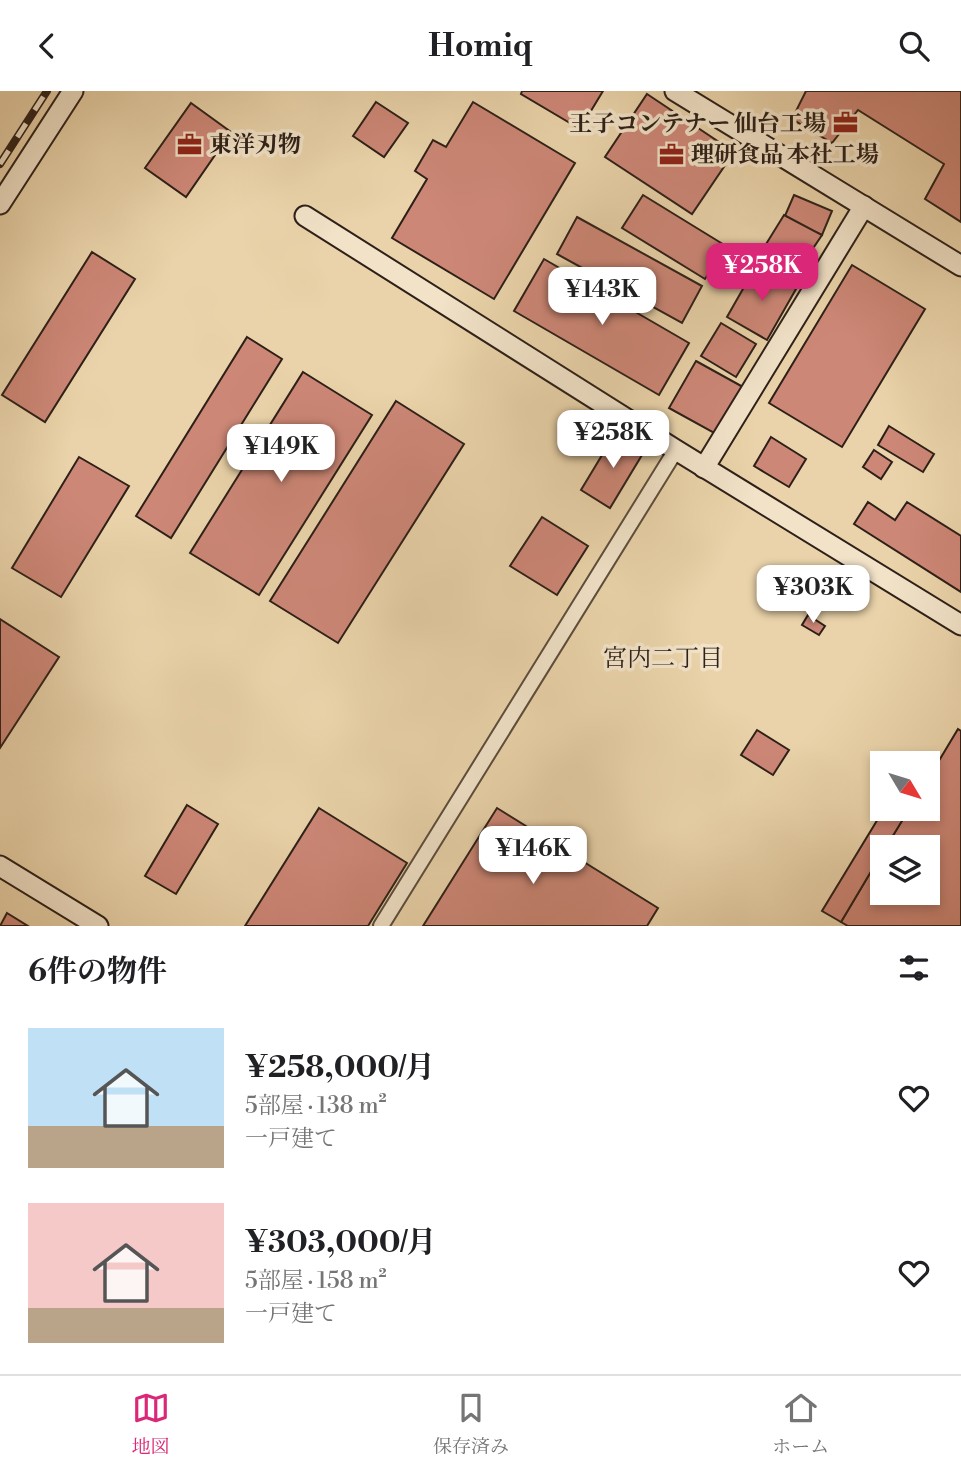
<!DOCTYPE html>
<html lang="ja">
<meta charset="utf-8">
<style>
body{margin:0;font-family:"Libre Bodoni","Noto Serif JP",serif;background:#f6f6f6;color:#202124;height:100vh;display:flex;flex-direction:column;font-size:26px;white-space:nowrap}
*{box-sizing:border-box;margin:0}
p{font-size:23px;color:#757577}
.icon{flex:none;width:38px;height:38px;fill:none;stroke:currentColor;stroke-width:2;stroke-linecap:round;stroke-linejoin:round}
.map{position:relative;height:835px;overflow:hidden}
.side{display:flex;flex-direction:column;background:#fff;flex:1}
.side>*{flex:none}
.needle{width:46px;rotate:128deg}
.controls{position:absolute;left:870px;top:660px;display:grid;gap:14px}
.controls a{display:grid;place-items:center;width:70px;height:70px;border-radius:0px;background:#fff;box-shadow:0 4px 10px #0003;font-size:35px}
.price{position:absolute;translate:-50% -60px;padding:0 16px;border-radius:14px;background:#fff;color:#222;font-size:23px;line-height:46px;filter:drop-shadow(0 2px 4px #0008)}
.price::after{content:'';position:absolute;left:50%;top:42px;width:21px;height:16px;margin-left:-10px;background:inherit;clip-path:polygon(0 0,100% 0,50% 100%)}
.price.current{background:#db2777;color:#fff}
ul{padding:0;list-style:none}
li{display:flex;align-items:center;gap:21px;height:175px;padding:0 28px}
li span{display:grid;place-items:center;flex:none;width:196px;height:140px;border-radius:0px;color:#555}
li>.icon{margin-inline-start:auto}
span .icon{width:84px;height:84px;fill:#fffc;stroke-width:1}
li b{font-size:30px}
h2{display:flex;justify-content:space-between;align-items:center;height:84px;padding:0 28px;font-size:30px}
header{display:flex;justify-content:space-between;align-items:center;height:91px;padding:0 28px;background:#fff;font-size:32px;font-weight:800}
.dock{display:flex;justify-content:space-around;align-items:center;height:98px;border-top:2px solid #e0e0e0;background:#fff;font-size:19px;color:#757577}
.dock a{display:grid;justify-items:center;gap:4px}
.dock .current{color:#db2777}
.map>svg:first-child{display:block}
.building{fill:#cd8777;stroke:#2d2018;stroke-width:2}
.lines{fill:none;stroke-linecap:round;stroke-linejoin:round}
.street-casing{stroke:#5c4d3c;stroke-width:18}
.secondary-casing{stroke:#2d2018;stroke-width:23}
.street{stroke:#f1e2c8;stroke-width:14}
.secondary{stroke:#f1e2c8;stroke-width:19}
.rail-casing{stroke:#2d2018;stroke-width:8}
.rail{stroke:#f1e2c8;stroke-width:5;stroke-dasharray:16;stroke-linecap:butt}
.labels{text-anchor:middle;stroke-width:7;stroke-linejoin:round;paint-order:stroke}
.poi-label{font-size:23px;font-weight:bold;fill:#2d2018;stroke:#f1e2c8;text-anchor:start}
.neighbourhood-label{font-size:24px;fill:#2d2018;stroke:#f1e2c8}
</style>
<header><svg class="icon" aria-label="back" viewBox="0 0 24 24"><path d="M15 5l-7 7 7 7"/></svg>Homiq<svg class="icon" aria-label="search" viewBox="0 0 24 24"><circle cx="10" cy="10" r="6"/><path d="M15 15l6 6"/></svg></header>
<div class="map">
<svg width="961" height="835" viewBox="0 0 961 835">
<rect width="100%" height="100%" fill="#ead3aa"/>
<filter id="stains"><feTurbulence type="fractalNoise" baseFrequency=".00286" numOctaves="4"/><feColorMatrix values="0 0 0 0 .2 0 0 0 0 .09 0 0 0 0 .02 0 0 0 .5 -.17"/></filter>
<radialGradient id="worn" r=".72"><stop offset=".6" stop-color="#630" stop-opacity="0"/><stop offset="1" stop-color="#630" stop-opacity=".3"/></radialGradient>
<g class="building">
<polygon points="522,0 603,0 580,38 521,3"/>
<polygon points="806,0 961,0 961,131 925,108 944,73 858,19 832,52 792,28"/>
<polygon points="647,3 734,61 692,123 605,66"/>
<polygon points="376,11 408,32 384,66 353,45"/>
<polygon points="473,11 575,72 494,208 392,147 427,88 415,80 433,49 446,56"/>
<polygon points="191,12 231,41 186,106 145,77"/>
<polygon points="643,104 726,155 705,188 622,137"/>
<polygon points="794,104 832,120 822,144 784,127"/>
<polygon points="784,124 822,144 793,187 758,166"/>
<polygon points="577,126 702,195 682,232 557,163"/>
<polygon points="92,161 135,188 45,331 2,304"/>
<polygon points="544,168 689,252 659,304 514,220"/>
<polygon points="852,174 925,218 842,356 769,312"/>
<polygon points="756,175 796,198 767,249 727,226"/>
<polygon points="721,232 756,253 736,286 701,265"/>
<polygon points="247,246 282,268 171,447 136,425"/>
<polygon points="696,270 743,296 716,343 669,317"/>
<polygon points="303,281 372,324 259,504 190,462"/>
<polygon points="396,310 464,353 338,552 270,510"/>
<polygon points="889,335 934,363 923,381 878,354"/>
<polygon points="616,341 645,359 610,417 581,399"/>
<polygon points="771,346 806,368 789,396 754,375"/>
<polygon points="874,359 892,371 881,388 863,376"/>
<polygon points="79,366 129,395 61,506 12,477"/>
<polygon points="868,411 895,429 907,411 961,445 961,501 854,433"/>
<polygon points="542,426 588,455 557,504 510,475"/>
<polygon points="808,524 825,535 819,544 802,534"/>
<polygon points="0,528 59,566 0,657"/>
<polygon points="958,638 961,640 961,835 848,835 841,831 882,762 882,802 928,802 928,756 886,756 909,718 928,718 928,688"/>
<polygon points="757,639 789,659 773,684 741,664"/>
<polygon points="187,714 218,733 176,803 145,785"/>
<polygon points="319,717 407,772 368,835 245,835"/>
<polygon points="497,717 658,817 647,835 423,835"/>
<polygon points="884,718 892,718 905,725 886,756 882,756 882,762 841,831 822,820"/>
<polygon points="7,822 28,835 0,835"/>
</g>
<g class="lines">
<defs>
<polyline id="street" points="381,835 676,359"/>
<g id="secondary">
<polyline points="675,0 961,175"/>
<polyline points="0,113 73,0"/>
<polyline points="305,125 676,359 961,534"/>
<polyline points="704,377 864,115"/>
<polyline points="0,775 98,835"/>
</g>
</defs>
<use href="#street" class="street-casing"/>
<use href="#secondary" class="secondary-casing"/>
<use href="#street" class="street"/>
<use href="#secondary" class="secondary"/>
<defs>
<polyline id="rail" points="0,73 47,0"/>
</defs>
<use href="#rail" class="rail-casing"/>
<use href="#rail" class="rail"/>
</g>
<defs>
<symbol id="office-bare" viewBox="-9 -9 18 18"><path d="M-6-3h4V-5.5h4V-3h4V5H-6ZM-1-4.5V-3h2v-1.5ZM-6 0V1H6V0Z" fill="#8f2418" stroke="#f1e2c8" stroke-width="2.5" paint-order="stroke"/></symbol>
</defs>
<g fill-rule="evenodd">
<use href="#office-bare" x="828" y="14" width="35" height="35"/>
<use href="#office-bare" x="172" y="36" width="35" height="35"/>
<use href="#office-bare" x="654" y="46" width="35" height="35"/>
</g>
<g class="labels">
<g class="poi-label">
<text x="826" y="40" text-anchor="end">王子コンテナー 仙台工場</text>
<text x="209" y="61">東洋刃物</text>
<text x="691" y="71">理研食品 本社工場</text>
</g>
<g class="neighbourhood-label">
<text x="663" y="575">宮内二丁目</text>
</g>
</g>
<rect width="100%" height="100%" filter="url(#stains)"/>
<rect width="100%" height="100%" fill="url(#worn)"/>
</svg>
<div class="controls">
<a><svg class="needle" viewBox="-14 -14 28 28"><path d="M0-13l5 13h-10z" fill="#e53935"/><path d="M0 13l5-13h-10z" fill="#757577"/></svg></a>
<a><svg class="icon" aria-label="layers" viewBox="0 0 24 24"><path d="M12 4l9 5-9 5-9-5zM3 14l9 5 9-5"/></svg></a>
</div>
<b class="price current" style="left:762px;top:212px">¥258K</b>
<b class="price" style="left:602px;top:236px">¥143K</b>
<b class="price" style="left:613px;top:379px">¥258K</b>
<b class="price" style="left:281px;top:393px">¥149K</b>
<b class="price" style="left:813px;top:534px">¥303K</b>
<b class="price" style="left:533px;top:795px">¥146K</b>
</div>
<section class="side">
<h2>6件の物件<svg class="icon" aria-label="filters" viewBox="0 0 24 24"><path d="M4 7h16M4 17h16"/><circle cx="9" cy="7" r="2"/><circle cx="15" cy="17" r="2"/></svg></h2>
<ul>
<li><span style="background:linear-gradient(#bfe0f5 70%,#b9a48a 0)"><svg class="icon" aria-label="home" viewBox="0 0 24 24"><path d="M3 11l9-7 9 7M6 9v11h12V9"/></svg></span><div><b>¥258,000/月</b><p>5部屋 · 138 m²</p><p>一戸建て</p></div><svg class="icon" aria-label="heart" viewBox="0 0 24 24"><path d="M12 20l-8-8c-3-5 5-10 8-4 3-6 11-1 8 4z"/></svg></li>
<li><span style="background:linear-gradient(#f6c9c9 75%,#b9a48a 0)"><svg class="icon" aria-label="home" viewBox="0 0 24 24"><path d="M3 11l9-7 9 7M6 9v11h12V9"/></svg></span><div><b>¥303,000/月</b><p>5部屋 · 158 m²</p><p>一戸建て</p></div><svg class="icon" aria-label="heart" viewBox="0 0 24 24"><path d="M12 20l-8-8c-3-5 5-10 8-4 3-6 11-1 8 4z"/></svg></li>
</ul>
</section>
<nav class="dock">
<a class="current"><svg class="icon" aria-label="map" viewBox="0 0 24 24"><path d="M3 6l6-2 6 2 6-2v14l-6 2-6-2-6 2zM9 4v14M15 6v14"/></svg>地図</a>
<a><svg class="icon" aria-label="saved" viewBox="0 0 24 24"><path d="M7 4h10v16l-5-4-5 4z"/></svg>保存済み</a>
<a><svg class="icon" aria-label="home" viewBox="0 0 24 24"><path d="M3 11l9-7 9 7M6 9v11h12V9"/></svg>ホーム</a>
</nav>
